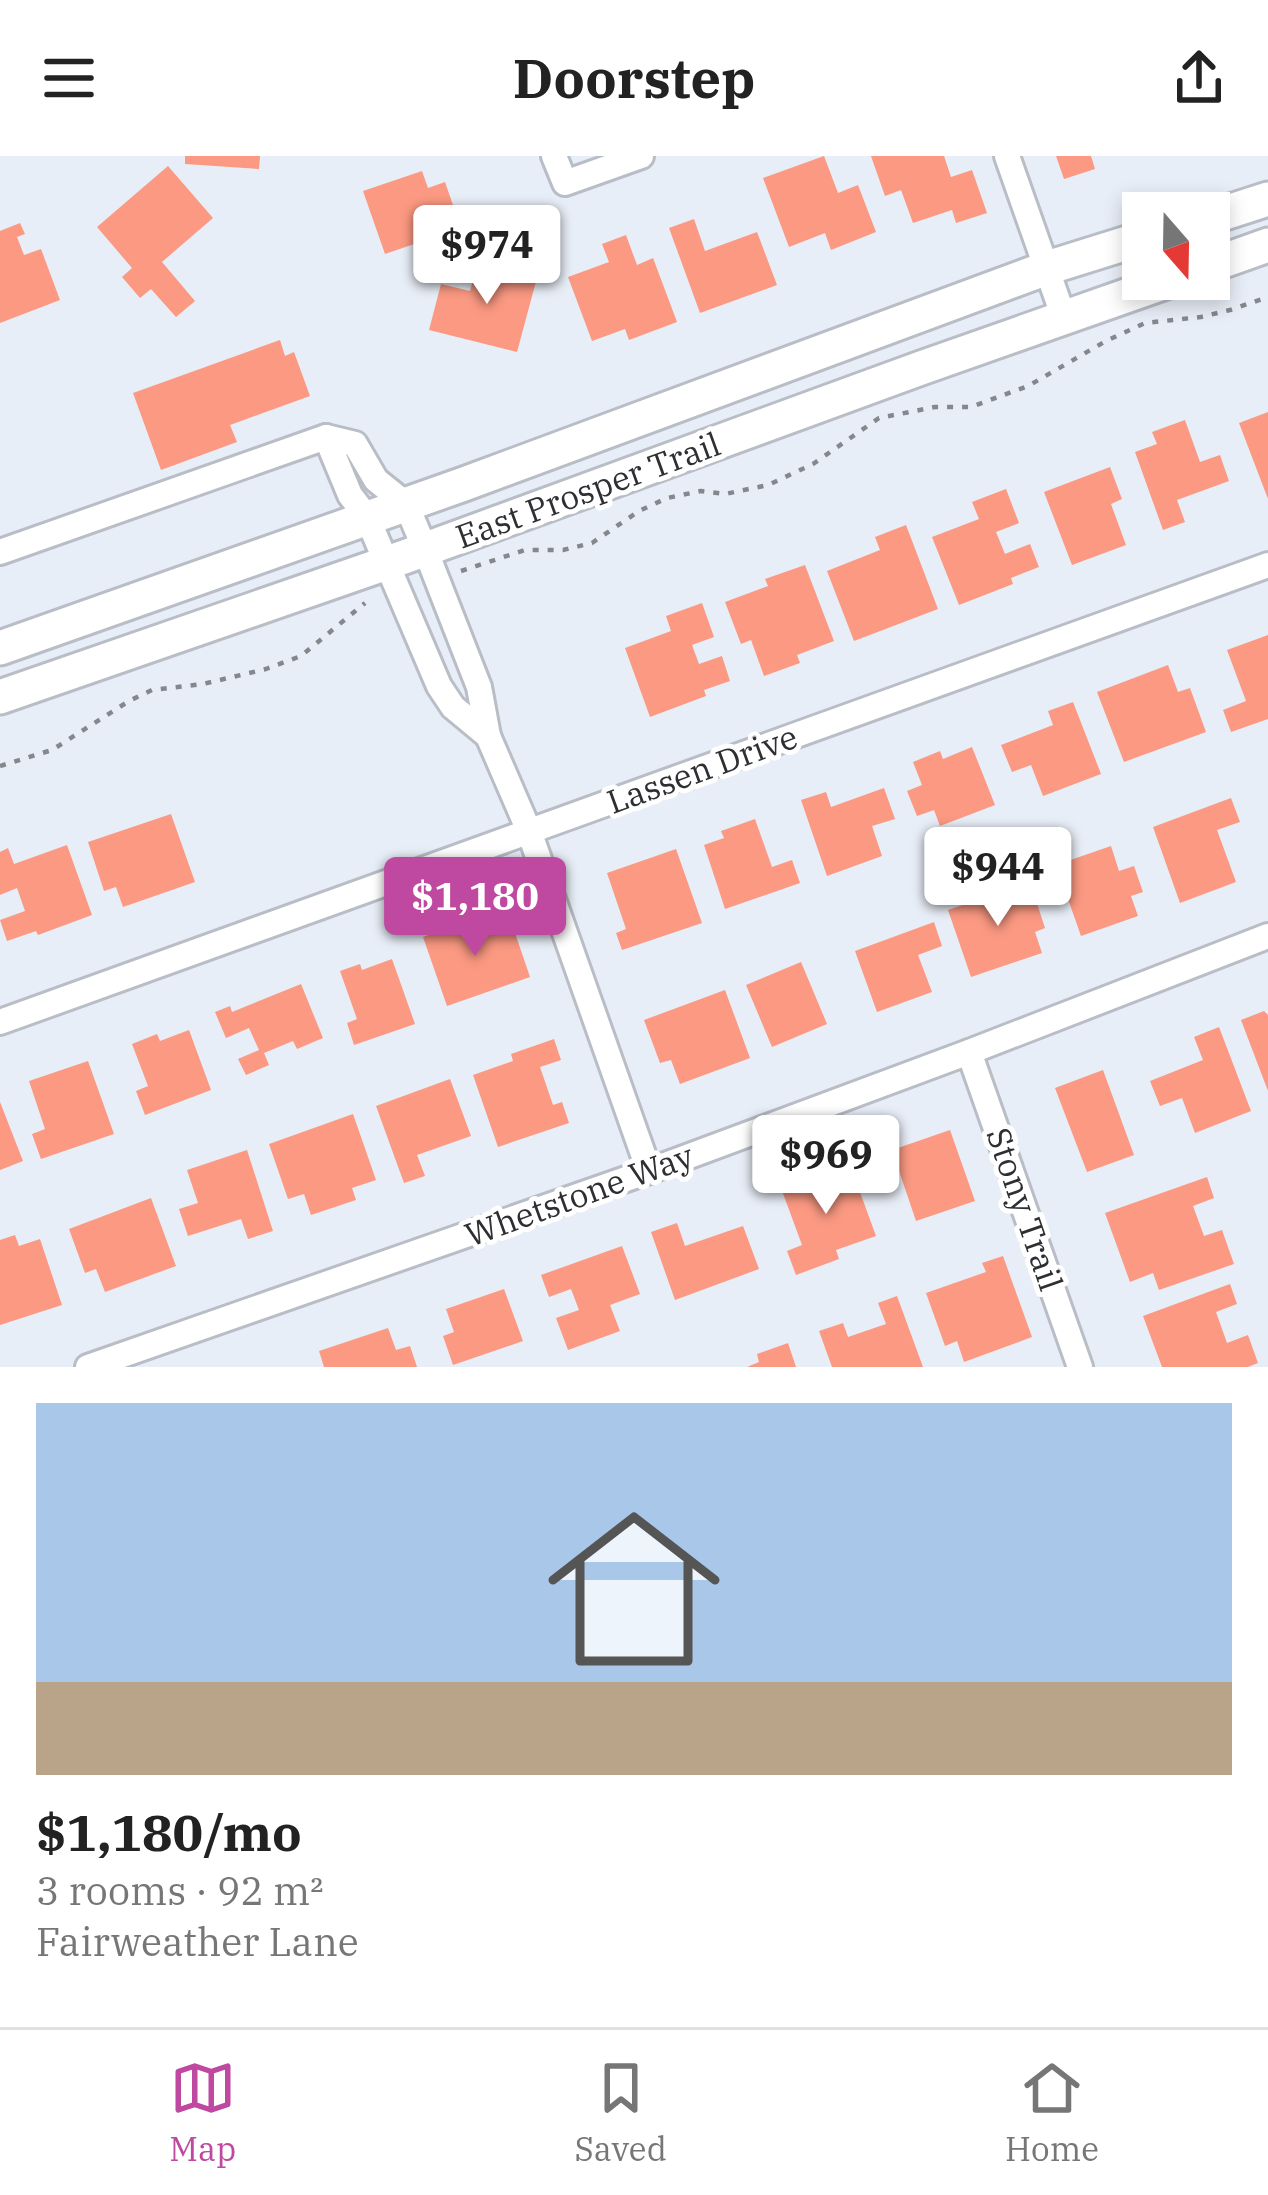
<!DOCTYPE html>
<meta charset="utf-8">
<style>
body{margin:0;font-family:"IBM Plex Serif",serif;background:#f6f6f6;color:#222;height:100vh;display:flex;flex-direction:column;font-size:45px;white-space:nowrap}
*{box-sizing:border-box;margin:0}
p{font-size:39px;color:#767676}
.icon{flex:none;width:66px;height:66px;fill:none;stroke:currentColor;stroke-width:2;stroke-linecap:round;stroke-linejoin:round}
.map{position:relative;height:1211px;overflow:hidden}
.sheet{display:flex;flex-direction:column;background:#fff;flex:1}
.sheet>*{flex:none}
.needle{width:78px;rotate:160deg}
.buttons{position:absolute;left:1122px;top:36px;display:grid;gap:24px}
.buttons a{display:grid;place-items:center;width:108px;height:108px;border-radius:0px;background:#fff;box-shadow:0 6px 18px #0003;font-size:60px}
.price{position:absolute;translate:-50% -102px;padding:0 27px;border-radius:12px;background:#fff;color:#222;font-size:39px;line-height:78px;filter:drop-shadow(0 3px 6px #0008)}
.price::after{content:'';position:absolute;left:50%;top:72px;width:36px;height:27px;margin-left:-18px;background:inherit;clip-path:polygon(0 0,100% 0,50% 100%)}
.price.current{background:#bf49a1;color:#fff}
ul{padding:0;list-style:none}
li{display:grid;align-content:center;gap:24px;height:636px;padding:0 36px}
li+li{border-top:3px solid #e0e0e0}
li span{display:grid;place-items:center;height:372px;border-radius:0px;color:#555}
li>.icon{margin-inline-start:auto}
span .icon{width:216px;height:216px;fill:#fffc;stroke-width:1}
li b{font-size:51px}
header{display:flex;justify-content:space-between;align-items:center;height:156px;padding:0 36px;background:#fff;font-size:54px;font-weight:700}
.tabs{display:flex;justify-content:space-around;align-items:center;height:168px;border-top:3px solid #e0e0e0;background:#fff;font-size:33px;color:#767676}
.tabs a{display:grid;justify-items:center;gap:6px}
.tabs .current{color:#bf49a1}
.map>svg:first-child{display:block}
.building{fill:#fb9982}
.lines{fill:none;stroke-linecap:round;stroke-linejoin:round}
.minor-casing{stroke:#b8bdc6;stroke-width:30}
.major-casing{stroke:#b8bdc6;stroke-width:39}
.path{stroke:#84888d;stroke-width:4.5;stroke-dasharray:6 9;stroke-linecap:butt}
.minor{stroke:#fff;stroke-width:24}
.major{stroke:#fff;stroke-width:33}
.labels{text-anchor:middle;stroke-width:10;stroke-linejoin:round;paint-order:stroke}
.street-label{font-size:33px;fill:#2d2f32;stroke:#fff}
</style>
<header><svg class="icon" aria-label="menu" viewBox="0 0 24 24"><path d="M4 6h16M4 12h16M4 18h16"/></svg>Doorstep<svg class="icon" aria-label="share" viewBox="0 0 24 24"><path d="M12 15V3M7 8l5-5 5 5M5 13v7h14v-7"/></svg></header>
<div class="map">
<svg width="1268" height="1211" viewBox="0 0 1268 1211">
<rect width="100%" height="100%" fill="#e8eef7"/>
<g class="building">
<polygon points="185,0 260,0 259,13 185,8"/>
<polygon points="824,0 838,37 858,29 876,76 831,94 825,77 789,91 763,22"/>
<polygon points="871,0 944,0 951,21 972,14 987,57 956,67 952,54 913,67 901,34 885,40"/>
<polygon points="1056,0 1091,0 1095,13 1064,23"/>
<polygon points="168,10 213,62 162,106 195,145 176,161 151,133 140,142 122,121 132,112 97,71"/>
<polygon points="422,15 428,32 445,26 461,72 385,98 363,35"/>
<polygon points="694,63 705,95 757,76 777,129 700,157 669,72"/>
<polygon points="20,67 25,78 17,81 24,99 41,93 60,144 0,167 0,75"/>
<polygon points="626,79 637,109 653,102 677,166 629,184 625,173 592,185 568,121 609,106 602,88"/>
<polygon points="479,103 538,118 517,196 429,174 441,128 470,135"/>
<polygon points="280,184 285,200 294,196 310,240 230,269 237,286 161,314 133,237"/>
<polygon points="1268,256 1268,343 1239,267"/>
<polygon points="1185,264 1200,306 1220,299 1229,325 1177,344 1185,366 1163,374 1135,296 1157,288 1152,276"/>
<polygon points="1110,311 1122,343 1111,348 1126,389 1072,409 1044,336"/>
<polygon points="1006,333 1019,367 996,376 1005,398 1030,388 1039,411 1011,422 1013,428 959,449 932,381 979,363 972,346"/>
<polygon points="906,369 938,453 854,485 827,415 880,394 875,381"/>
<polygon points="805,409 834,485 797,499 800,507 764,520 751,484 741,488 725,446 768,430 765,423"/>
<polygon points="702,447 714,481 692,489 699,508 722,500 730,525 704,534 706,540 650,561 625,492 671,475 666,460"/>
<polygon points="1268,479 1268,563 1231,576 1223,554 1246,545 1227,494"/>
<polygon points="1168,509 1178,536 1190,532 1206,576 1124,606 1097,536"/>
<polygon points="1073,546 1101,618 1043,640 1031,609 1012,616 1001,589 1053,569 1048,555"/>
<polygon points="972,591 995,649 940,670 934,654 917,660 907,635 922,629 913,606 940,595 943,603"/>
<polygon points="884,632 895,663 872,670 882,700 827,720 801,644 826,636 831,651"/>
<polygon points="1231,642 1240,666 1217,674 1236,726 1180,747 1153,671"/>
<polygon points="171,658 195,726 123,751 116,731 104,735 88,686"/>
<polygon points="755,663 772,711 792,704 800,727 725,753 704,689 724,682 721,675"/>
<polygon points="67,689 92,759 38,779 36,775 7,785 0,764 25,755 17,732 0,739 0,696 8,692 14,708"/>
<polygon points="1111,690 1119,715 1134,710 1143,736 1131,740 1138,760 1081,780 1056,709"/>
<polygon points="676,693 702,767 622,794 616,777 626,773 607,717"/>
<polygon points="1030,726 1045,772 1035,776 1042,797 971,821 948,754"/>
<polygon points="493,756 501,779 514,774 530,821 447,850 423,781"/>
<polygon points="934,766 942,790 918,799 932,836 877,856 855,795"/>
<polygon points="392,803 415,868 354,889 347,867 357,863 340,815 360,808 362,814"/>
<polygon points="801,806 827,868 772,891 746,829"/>
<polygon points="301,828 323,882 297,893 293,885 264,897 269,909 246,919 238,903 259,894 249,872 226,882 215,856 230,850 232,856"/>
<polygon points="725,834 750,902 680,928 671,904 660,907 644,864"/>
<polygon points="1264,855 1268,859 1268,935 1241,864"/>
<polygon points="1219,871 1251,955 1195,977 1182,942 1160,950 1150,925 1203,904 1194,881"/>
<polygon points="189,874 211,934 145,959 136,935 148,930 132,888 157,878 160,885"/>
<polygon points="554,883 561,904 540,911 553,949 562,946 569,967 498,991 473,919 513,905 511,898"/>
<polygon points="88,905 114,978 41,1003 32,978 45,973 29,925"/>
<polygon points="1103,914 1134,999 1087,1016 1055,932"/>
<polygon points="450,923 471,980 417,999 425,1020 404,1027 376,950"/>
<polygon points="0,946 23,1005 0,1014"/>
<polygon points="353,958 376,1024 352,1032 356,1044 311,1059 304,1038 288,1043 269,988"/>
<polygon points="950,974 975,1045 916,1065 892,994"/>
<polygon points="247,994 273,1075 248,1083 241,1063 188,1080 179,1053 198,1047 187,1014"/>
<polygon points="849,1006 876,1080 836,1094 839,1103 796,1119 787,1095 802,1089 781,1032"/>
<polygon points="1207,1021 1214,1042 1193,1050 1204,1080 1222,1074 1234,1108 1159,1134 1153,1117 1130,1126 1105,1057"/>
<polygon points="151,1042 176,1110 105,1136 96,1113 85,1117 69,1073"/>
<polygon points="677,1067 685,1090 743,1070 759,1113 675,1144 651,1076"/>
<polygon points="15,1079 19,1090 40,1083 62,1149 0,1169 0,1084"/>
<polygon points="622,1090 640,1138 610,1149 620,1175 568,1194 556,1162 579,1154 571,1133 549,1141 541,1119"/>
<polygon points="1003,1100 1032,1181 964,1206 957,1185 945,1190 926,1137 986,1116 982,1107"/>
<polygon points="1230,1128 1237,1148 1216,1156 1227,1187 1248,1179 1258,1207 1248,1211 1162,1211 1143,1160"/>
<polygon points="504,1133 523,1185 453,1209 443,1180 454,1176 446,1153"/>
<polygon points="897,1140 923,1211 832,1211 819,1175 843,1167 848,1181 886,1168 878,1147"/>
<polygon points="388,1172 396,1194 410,1190 417,1211 324,1211 319,1195"/>
<polygon points="788,1187 796,1211 747,1211 759,1206 757,1198"/>
</g>
<g class="lines">
<defs>
<g id="minor">
<polyline points="554,0 565,27 641,0"/>
<polyline points="1007,0 1064,162"/>
<polyline points="326,281 350,339 367,361 439,530 453,551 488,580"/>
<polyline points="0,396 326,281 355,288 376,324 406,348 425,393 479,531 488,580 529,675 649,1015"/>
<polyline points="0,866 1268,409"/>
<polyline points="969,896 1080,1211"/>
<polyline points="88,1211 649,1015 969,896 1268,780"/>
</g>
<g id="major">
<polyline points="1209,62 1268,43"/>
<polyline points="1209,110 1268,89"/>
<polyline points="0,492 464,328 1047,112 1143,82"/>
<polyline points="0,541 407,400 921,212 1174,123"/>
</g>
</defs>
<use href="#minor" class="minor-casing"/>
<use href="#major" class="major-casing"/>
<g class="path">
<polyline points="461,415 525,394 563,394 592,387 639,355 667,342 701,335 725,338 768,329 813,308 879,262 935,251 971,251 1028,230 1106,185 1145,167 1201,161 1230,154 1268,141"/>
<polyline points="0,610 52,594 129,545 152,534 203,528 266,513 301,500 365,447"/>
</g>
<use href="#minor" class="minor"/>
<use href="#major" class="major"/>
</g>
<g class="labels">
<g class="street-label">
<text transform="translate(588 334) rotate(-20)" y="12">East Prosper Trail</text>
<text transform="translate(702 613) rotate(-20)" y="12">Lassen Drive</text>
<text transform="translate(579 1039) rotate(-20)" y="12">Whetstone Way</text>
<text transform="translate(1025 1053) rotate(71)" y="12">Stony Trail</text>
</g>
</g>
</svg>
<div class="buttons">
<a><svg class="needle" viewBox="-14 -14 28 28"><path d="M0-13l5 13h-10z" fill="#e53935"/><path d="M0 13l5-13h-10z" fill="#767676"/></svg></a>
</div>
<b class="price" style="left:487px;top:151px">$974</b>
<b class="price" style="left:998px;top:773px">$944</b>
<b class="price current" style="left:475px;top:803px">$1,180</b>
<b class="price" style="left:826px;top:1061px">$969</b>
</div>
<section class="sheet">
<ul>
<li><span style="background:linear-gradient(#a9c7e8 75%,#b9a48a 0)"><svg class="icon" aria-label="home" viewBox="0 0 24 24"><path d="M3 11l9-7 9 7M6 9v11h12V9"/></svg></span><div><b>$1,180/mo</b><p>3 rooms · 92 m²</p><p>Fairweather Lane</p></div></li>
</ul>
</section>
<nav class="tabs">
<a class="current"><svg class="icon" aria-label="map" viewBox="0 0 24 24"><path d="M3 6l6-2 6 2 6-2v14l-6 2-6-2-6 2zM9 4v14M15 6v14"/></svg>Map</a>
<a><svg class="icon" aria-label="saved" viewBox="0 0 24 24"><path d="M7 4h10v16l-5-4-5 4z"/></svg>Saved</a>
<a><svg class="icon" aria-label="home" viewBox="0 0 24 24"><path d="M3 11l9-7 9 7M6 9v11h12V9"/></svg>Home</a>
</nav>
